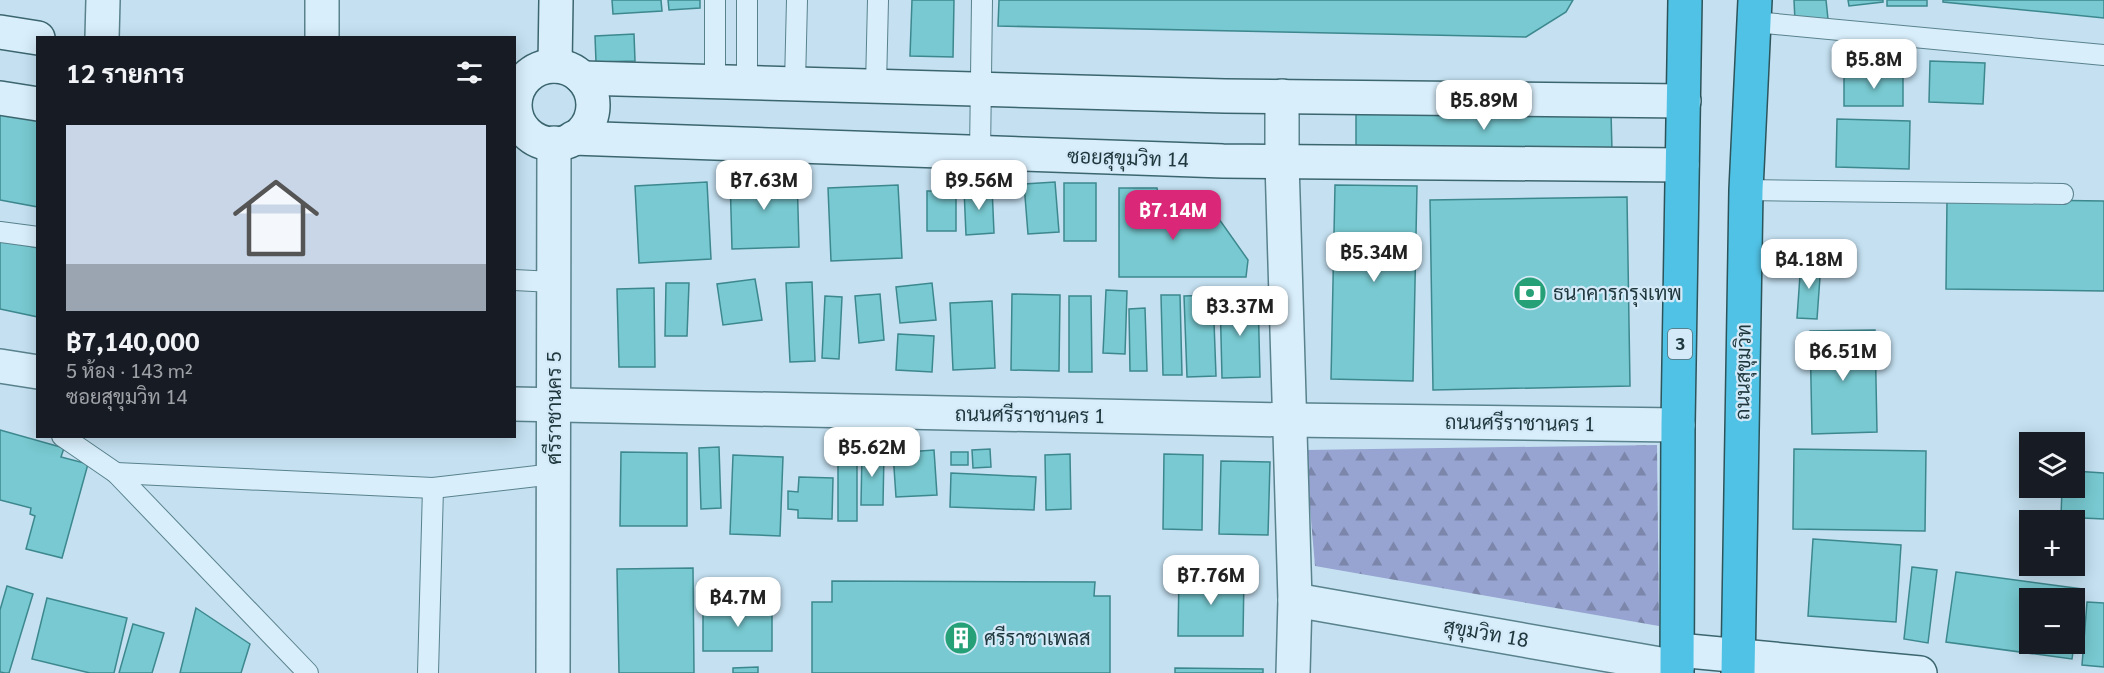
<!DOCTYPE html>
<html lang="th">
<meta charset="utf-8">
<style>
body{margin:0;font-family:Georgia,Sarabun,serif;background:#20242c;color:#f1f3f6;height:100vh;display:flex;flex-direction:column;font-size:22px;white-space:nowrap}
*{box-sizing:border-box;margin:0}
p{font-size:20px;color:#9ea1a6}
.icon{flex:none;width:33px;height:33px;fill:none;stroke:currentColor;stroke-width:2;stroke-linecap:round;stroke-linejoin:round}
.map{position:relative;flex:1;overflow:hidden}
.drawer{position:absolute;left:36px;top:36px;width:480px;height:402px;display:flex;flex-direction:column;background:#171b24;border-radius:0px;box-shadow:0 3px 15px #0003}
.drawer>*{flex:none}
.fabs{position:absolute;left:2019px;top:432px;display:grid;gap:12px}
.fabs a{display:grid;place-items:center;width:66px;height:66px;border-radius:0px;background:#171b24;box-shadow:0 3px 15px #0003;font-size:30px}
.price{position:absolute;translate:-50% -51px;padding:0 14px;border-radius:12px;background:#fff;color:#222;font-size:20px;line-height:39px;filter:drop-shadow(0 2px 3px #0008)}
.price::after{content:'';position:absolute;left:50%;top:36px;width:18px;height:14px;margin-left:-9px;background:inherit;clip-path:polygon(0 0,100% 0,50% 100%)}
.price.selected{background:#db2777;color:#fff}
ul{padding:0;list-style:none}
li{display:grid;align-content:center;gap:12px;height:318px;padding:0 30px}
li+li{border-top:2px solid #363941}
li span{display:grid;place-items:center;height:186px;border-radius:0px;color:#555}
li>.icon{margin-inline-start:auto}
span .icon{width:108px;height:108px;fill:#fffc;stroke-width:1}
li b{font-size:26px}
h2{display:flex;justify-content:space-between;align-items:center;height:72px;padding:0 30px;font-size:26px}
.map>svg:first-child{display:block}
.forest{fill:url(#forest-firs)}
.building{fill:#78c9d1;stroke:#3d888e;stroke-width:1.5}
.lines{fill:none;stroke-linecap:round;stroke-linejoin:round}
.lane-casing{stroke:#59828d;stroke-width:22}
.street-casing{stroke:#59828d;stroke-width:36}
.secondary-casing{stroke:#3c666f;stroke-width:36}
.highway-casing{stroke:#2d545a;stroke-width:36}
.lane{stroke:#d8eefb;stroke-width:20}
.street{stroke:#d8eefb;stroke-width:33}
.secondary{stroke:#d8eefb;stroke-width:33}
.highway{stroke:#50c2e5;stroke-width:33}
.labels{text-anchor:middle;stroke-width:4.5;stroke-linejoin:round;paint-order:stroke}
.shield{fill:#d4eaf8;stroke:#556d74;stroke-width:1.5}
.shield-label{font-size:18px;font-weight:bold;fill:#1e373c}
.street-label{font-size:20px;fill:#1e373c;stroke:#d4eaf8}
.poi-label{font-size:20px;fill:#1e373c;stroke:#d4eaf8;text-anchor:start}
</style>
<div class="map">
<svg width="2104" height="673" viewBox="0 0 2104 673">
<defs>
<pattern id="forest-firs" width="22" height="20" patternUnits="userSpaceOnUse" patternTransform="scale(1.5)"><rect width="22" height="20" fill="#97a3d0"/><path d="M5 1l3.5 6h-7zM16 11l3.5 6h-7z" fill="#7b86aa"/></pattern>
</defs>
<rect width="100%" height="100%" fill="#c4e0f1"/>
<polygon class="forest" points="1657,445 1659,626 1315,566 1305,450"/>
<g class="building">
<polygon points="612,0 661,0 662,11 613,14"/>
<polygon points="668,0 700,0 700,8 669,10"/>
<polygon points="912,0 954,0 953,57 910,56"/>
<polygon points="999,0 1573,0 1566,12 1526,37 998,26"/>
<polygon points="1794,0 1826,0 1828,19 1795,21"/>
<polygon points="1848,0 1883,0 1883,2 1849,6"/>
<rect x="1887" y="0" width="40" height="6"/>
<polygon points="1943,0 2104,0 2104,18 1943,2"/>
<polygon points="634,34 635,61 596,62 595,36"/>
<polygon points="1930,61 1985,63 1983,104 1929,102"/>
<rect x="1844" y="74" width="59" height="32"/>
<polygon points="0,106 38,113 38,207 0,200"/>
<polygon points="1356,110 1611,112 1612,151 1356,149"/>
<polygon points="1837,119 1910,121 1909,169 1836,167"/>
<polygon points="797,173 799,247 732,249 730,175"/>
<polygon points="707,182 711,259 639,263 635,186"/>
<polygon points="1055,182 1059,232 1028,234 1024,184"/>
<rect x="1064" y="183" width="32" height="58"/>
<polygon points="898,185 902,258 831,261 828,188"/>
<polygon points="1335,185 1417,186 1413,381 1331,379"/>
<polygon points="992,187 994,233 966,235 964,189"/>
<polygon points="1119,188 1157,188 1161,212 1212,209 1248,260 1246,277 1119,277"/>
<rect x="927" y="191" width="29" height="40"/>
<polygon points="1627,197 1630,386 1433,390 1430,200"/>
<polygon points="1947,199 2104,201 2104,291 1946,289"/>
<polygon points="0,240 38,248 38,317 0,309"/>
<polygon points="1801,261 1821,263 1817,319 1797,318"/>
<polygon points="755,279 762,320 723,325 717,284"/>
<polygon points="812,282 815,361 790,362 786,283"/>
<polygon points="666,283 689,283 687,336 665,336"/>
<polygon points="932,283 936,320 900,323 896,287"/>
<polygon points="654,288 655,367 619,367 617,289"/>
<polygon points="1106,290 1127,291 1125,354 1103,353"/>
<polygon points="880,294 884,340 859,343 855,296"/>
<polygon points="1012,294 1060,295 1059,371 1011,370"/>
<polygon points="1161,295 1180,295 1182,375 1163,375"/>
<polygon points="1213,295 1216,376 1187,377 1184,296"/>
<polygon points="825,296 842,297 839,359 822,358"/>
<polygon points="1069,296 1091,296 1092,372 1069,372"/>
<polygon points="1220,296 1258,296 1260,377 1222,378"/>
<polygon points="992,301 995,368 953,370 950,303"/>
<polygon points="1145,308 1147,371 1130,371 1129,309"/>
<polygon points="1875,330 1877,432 1812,434 1810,331"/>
<polygon points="898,334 934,336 932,372 896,370"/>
<polygon points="0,430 64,448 61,457 88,464 62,558 26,549 35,516 30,514 31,508 0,500"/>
<polygon points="719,447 721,508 701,509 699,448"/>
<polygon points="990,449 991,467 973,468 972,450"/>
<polygon points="1794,449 1926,451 1925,531 1793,529"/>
<polygon points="934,450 937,495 896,497 893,453"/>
<polygon points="621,452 687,453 687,526 620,526"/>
<polygon points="862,452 884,452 883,505 861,505"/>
<rect x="951" y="452" width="17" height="13"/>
<rect x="838" y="453" width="19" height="68"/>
<polygon points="1070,454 1071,509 1046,510 1045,455"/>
<polygon points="1164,454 1203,455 1202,530 1163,529"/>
<polygon points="733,455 783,457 780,536 730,534"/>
<polygon points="1221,461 1270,462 1268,535 1219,534"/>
<polygon points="2074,471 2104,473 2104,519 2061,517 2062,488 2074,488"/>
<polygon points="951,473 1036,477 1034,510 950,507"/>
<polygon points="799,477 833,478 832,519 798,518 798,510 788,509 788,491 798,492"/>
<polygon points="1813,539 1901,545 1896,622 1808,616"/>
<polygon points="1912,567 1937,570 1928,643 1904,639"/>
<polygon points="693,568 694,673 619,673 617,569"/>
<polygon points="1956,572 2082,589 2074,642 2074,598 2030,598 2030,644 2074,644 2072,659 1946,642"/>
<polygon points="1179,575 1244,576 1243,636 1178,636"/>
<polygon points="832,581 1095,582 1094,596 1110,596 1110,673 812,673 812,602 832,602"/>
<polygon points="7,586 33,594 9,673 5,673 0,672 0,610"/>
<polygon points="47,598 127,618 114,673 90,673 32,659"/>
<polygon points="2087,602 2104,603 2104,667 2082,665"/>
<rect x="703" y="606" width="69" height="45"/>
<polygon points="196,608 250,644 241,673 180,673"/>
<polygon points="133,624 164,633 152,673 119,673"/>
<polygon points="758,667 758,673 733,673 733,668"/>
<polygon points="1175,668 1263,669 1263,673 1175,673"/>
</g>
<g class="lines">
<defs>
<g id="lane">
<polyline points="715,0 715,81"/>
<polyline points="747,0 747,82"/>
<polyline points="1755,22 2104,55"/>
<polyline points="795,83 797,0"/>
<polyline points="876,86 878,0"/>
<polyline points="980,154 982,0"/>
<polyline points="1746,190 2063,194"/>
<polyline points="0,232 38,237"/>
<polyline points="514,280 553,282"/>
<polyline points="62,436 116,473 308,673"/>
<polyline points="116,473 433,488 554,474"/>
<polyline points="428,673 433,488"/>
</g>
<g id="street">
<polyline points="322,0 322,38"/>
<polyline points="102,38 103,0"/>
<polyline points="1282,96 1282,162 1295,600 1293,673"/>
<polyline points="0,366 38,372"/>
<polyline points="514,404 1290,420 1678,425"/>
<polyline points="1295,600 1677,667"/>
<polyline points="553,673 554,143"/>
</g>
<g id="secondary">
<polyline points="0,32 38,38"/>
<polyline points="555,66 556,0"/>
<circle cx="554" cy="105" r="39"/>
<polyline points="582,78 1225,96 1684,101"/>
<polyline points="0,98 38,104"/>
<polyline points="573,138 1223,161 1682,165"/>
<polyline points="1678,650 1920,673"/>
</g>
<g id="highway">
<polyline points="1677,673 1678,425 1685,0"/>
<polyline points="1738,673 1746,190 1755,0"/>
</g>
</defs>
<use href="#lane" class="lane-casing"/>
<use href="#street" class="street-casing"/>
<use href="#secondary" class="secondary-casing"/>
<use href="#highway" class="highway-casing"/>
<use href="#lane" class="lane"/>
<use href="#street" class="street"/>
<use href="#secondary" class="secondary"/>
<use href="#highway" class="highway"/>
</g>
<defs>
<symbol id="bank-disc" viewBox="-11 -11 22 22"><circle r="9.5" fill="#25a077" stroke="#d4eaf8"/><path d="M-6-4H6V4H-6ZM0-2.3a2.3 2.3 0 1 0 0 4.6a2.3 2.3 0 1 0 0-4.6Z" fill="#fff"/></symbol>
<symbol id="building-disc" viewBox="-11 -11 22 22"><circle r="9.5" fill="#25a077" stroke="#d4eaf8"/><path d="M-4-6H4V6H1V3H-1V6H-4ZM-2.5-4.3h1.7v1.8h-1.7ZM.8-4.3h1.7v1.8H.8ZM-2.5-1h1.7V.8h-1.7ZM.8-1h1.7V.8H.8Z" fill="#fff"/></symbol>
</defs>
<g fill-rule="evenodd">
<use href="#bank-disc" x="1511" y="274" width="38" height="38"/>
<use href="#building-disc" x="942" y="619" width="38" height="38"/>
</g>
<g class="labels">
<rect class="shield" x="1668" y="329" width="24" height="30" rx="4.5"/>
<g class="shield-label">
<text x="1680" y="350">3</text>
</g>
<g class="street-label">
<text transform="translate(1128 158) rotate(2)" y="7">ซอยสุขุมวิท 14</text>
<text transform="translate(1743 372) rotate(-89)" y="7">ถนนสุขุมวิท</text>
<text transform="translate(554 408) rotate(-90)" y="7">ศรีราชานคร 5</text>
<text transform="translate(1030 415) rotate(1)" y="7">ถนนศรีราชานคร 1</text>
<text transform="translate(1520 423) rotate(1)" y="7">ถนนศรีราชานคร 1</text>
<text transform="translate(1486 633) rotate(10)" y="7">สุขุมวิท 18</text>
</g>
<g class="poi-label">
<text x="1553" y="300">ธนาคารกรุงเทพ</text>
<text x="984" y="645">ศรีราชาเพลส</text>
</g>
</g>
</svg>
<div class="fabs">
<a><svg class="icon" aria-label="layers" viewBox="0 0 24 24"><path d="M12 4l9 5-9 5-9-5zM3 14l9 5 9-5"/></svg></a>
<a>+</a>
<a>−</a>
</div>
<b class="price" style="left:1874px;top:90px">฿5.8M</b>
<b class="price" style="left:1484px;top:131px">฿5.89M</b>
<b class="price" style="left:764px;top:211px">฿7.63M</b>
<b class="price" style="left:979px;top:211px">฿9.56M</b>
<b class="price selected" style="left:1173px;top:241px">฿7.14M</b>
<b class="price" style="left:1374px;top:283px">฿5.34M</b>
<b class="price" style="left:1809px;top:290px">฿4.18M</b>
<b class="price" style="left:1240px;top:337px">฿3.37M</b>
<b class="price" style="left:1843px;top:382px">฿6.51M</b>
<b class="price" style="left:872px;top:478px">฿5.62M</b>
<b class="price" style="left:1211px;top:606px">฿7.76M</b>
<b class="price" style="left:738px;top:628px">฿4.7M</b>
<section class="drawer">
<h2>12 รายการ<svg class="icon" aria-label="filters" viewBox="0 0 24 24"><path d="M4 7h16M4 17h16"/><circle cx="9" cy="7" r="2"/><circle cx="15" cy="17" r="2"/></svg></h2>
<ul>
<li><span style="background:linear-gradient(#c9d6e8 75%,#9aa5b1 0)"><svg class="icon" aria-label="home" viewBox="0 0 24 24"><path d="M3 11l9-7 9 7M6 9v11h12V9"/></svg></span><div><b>฿7,140,000</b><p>5 ห้อง · 143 m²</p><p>ซอยสุขุมวิท 14</p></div></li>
</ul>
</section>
</div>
